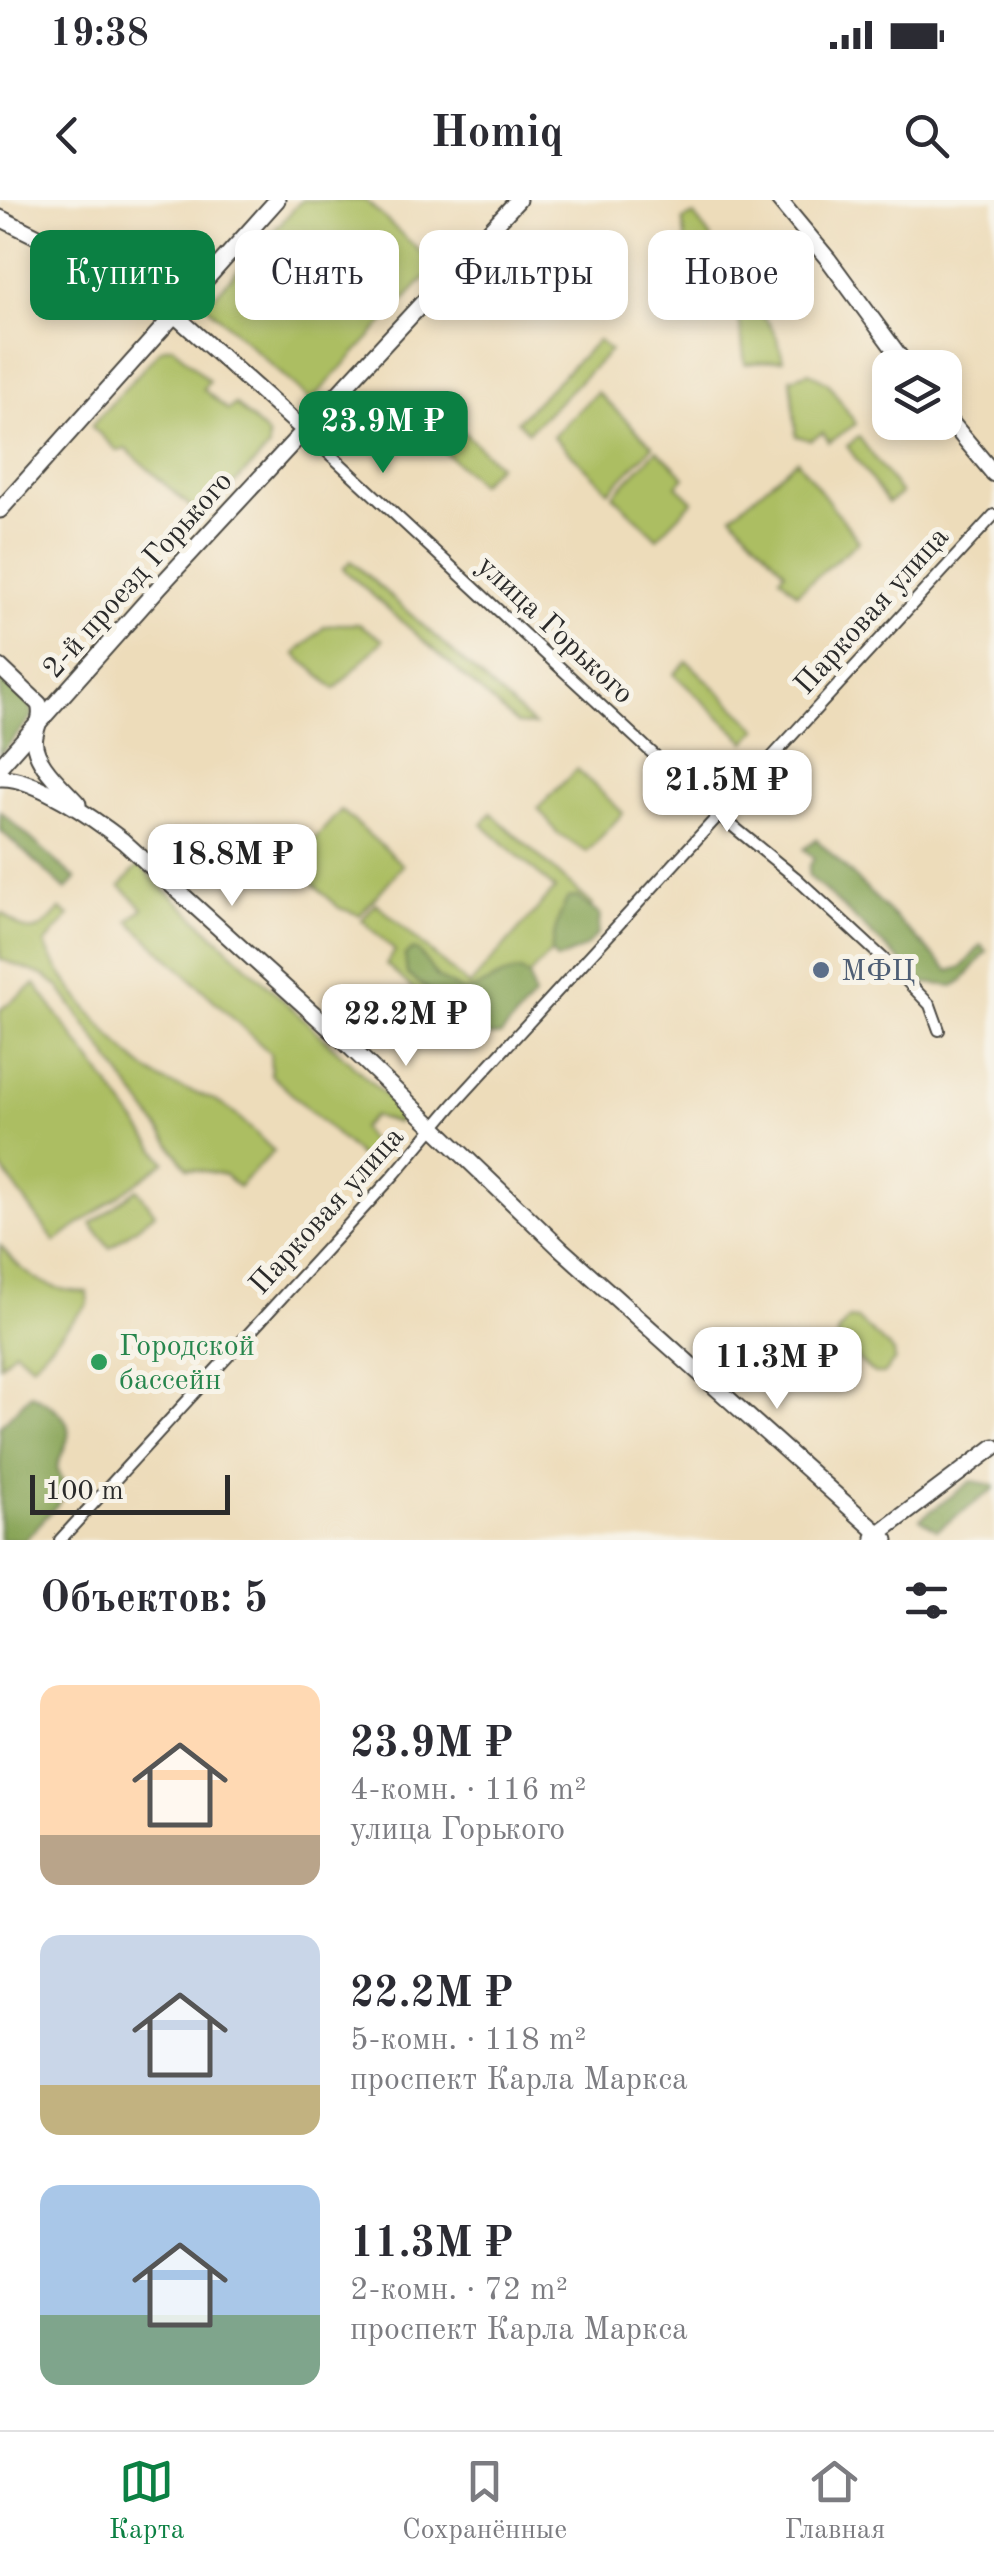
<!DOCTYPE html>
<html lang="ru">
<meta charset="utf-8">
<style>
body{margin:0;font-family:"Old Standard TT",serif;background:#f7f7f7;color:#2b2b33;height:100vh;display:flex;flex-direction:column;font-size:38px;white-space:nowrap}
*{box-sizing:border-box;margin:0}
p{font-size:32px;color:#7c7c81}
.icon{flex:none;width:55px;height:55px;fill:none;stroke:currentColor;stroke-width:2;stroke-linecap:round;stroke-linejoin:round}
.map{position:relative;height:1340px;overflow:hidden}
.details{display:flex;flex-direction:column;background:#fff;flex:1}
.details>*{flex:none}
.guide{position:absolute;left:30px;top:30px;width:935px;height:90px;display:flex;gap:20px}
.tools{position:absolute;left:872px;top:150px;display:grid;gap:20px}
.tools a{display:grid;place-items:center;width:90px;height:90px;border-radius:20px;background:#fff;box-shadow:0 5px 15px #0003;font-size:50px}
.scale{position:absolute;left:30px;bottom:25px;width:200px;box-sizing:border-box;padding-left:10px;border:5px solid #2b2b2b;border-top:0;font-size:28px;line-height:35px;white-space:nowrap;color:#2b2b2b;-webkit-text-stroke:8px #f7f3e8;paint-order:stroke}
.price{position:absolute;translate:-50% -85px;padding:0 22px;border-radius:20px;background:#fff;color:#222;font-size:32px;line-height:65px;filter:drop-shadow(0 2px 5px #0008)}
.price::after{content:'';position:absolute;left:50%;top:60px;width:30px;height:22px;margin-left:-15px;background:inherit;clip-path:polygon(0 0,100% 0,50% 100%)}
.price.on{background:#0b8043;color:#fff}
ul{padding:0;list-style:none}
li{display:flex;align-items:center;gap:30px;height:250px;padding:0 40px}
li span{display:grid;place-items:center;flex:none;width:280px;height:200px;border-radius:20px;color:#555}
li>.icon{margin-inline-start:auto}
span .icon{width:120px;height:120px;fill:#fffc;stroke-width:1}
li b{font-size:42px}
h2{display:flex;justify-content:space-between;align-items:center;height:120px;padding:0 40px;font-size:42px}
.chip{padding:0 35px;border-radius:20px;background:#fff;box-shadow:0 5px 15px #0003;font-size:35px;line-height:90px}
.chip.on{background:#0b8043;color:#fff}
.status{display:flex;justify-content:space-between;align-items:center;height:70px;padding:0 50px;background:#fff;direction:ltr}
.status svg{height:28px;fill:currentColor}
header{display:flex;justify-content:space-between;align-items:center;height:130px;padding:0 40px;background:#fff;font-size:45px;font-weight:700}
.menu{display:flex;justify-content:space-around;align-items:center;height:140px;border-top:2px solid #e1e1e2;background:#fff;font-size:28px;color:#7c7c81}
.menu a{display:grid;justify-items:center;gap:5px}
.menu .on{color:#0b8043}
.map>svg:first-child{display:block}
.green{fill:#acbe62;stroke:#6c7446;stroke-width:2.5}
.forest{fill:#89a558;stroke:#5a6842;stroke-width:2.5}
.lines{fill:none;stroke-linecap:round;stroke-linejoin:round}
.street-casing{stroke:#484640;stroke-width:14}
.secondary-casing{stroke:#484640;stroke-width:19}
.street{stroke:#fff;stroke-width:10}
.secondary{stroke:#fff;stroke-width:15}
.service-dot{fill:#5c6f8a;stroke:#f7f3e8;stroke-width:4}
.leisure-dot{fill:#2e9e5b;stroke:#f7f3e8;stroke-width:4}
.labels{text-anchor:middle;stroke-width:10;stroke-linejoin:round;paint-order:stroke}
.street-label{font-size:30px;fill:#2b2b2b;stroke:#f7f3e8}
.service-label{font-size:30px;fill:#4e5e75;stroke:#f7f3e8;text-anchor:start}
.leisure-label{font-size:30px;fill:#27864d;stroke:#f7f3e8;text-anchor:start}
</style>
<div class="status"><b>19:38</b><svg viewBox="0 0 49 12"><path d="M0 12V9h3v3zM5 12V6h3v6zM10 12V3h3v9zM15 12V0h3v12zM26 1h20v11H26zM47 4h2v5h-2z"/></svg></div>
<header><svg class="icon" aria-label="back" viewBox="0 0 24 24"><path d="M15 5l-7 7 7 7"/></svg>Homiq<svg class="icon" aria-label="search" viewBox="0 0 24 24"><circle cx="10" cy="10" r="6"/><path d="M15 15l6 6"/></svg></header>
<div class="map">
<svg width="994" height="1340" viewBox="0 0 994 1340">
<rect width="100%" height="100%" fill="#f7f3e8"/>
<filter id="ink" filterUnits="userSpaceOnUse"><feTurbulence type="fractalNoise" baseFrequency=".01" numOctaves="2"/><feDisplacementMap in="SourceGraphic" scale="20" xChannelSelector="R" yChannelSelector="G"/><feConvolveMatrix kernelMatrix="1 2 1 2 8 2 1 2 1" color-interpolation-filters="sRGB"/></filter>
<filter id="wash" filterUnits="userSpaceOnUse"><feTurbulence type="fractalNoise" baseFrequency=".0048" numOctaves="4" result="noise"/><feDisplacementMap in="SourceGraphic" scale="40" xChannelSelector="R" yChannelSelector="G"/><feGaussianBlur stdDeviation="2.25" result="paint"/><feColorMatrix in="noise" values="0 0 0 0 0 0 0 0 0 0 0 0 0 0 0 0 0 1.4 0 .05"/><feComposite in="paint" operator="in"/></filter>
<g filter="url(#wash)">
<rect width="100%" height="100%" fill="#eddcba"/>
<g class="green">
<polygon points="302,0 365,0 436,66 311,201 206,105"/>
<polygon points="694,15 737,75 739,92 733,100 692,104 683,20"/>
<path d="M744 108C769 112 779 138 783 160L745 164 738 109Z"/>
<polygon points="598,140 610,151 528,232 517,221"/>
<polygon points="172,146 209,181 203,189 228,210 235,204 268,235 269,248 202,317 126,249 118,251 91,226 161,149"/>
<polygon points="809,172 828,183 856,224 829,242 823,233 810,240 796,236 791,178"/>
<polygon points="597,192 653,246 609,291 553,236"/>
<polygon points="440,209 498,265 479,284 430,238 430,220"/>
<polygon points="859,237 901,294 888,303 847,246"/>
<polygon points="657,250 685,277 677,286 693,301 657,338 613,295"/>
<polygon points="797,260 859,341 797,393 780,377 785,371 732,315"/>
<polygon points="351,361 534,525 517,524 343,369"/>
<polygon points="337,424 359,424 383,440 335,489 295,454 324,427"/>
<polygon points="687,461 758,529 746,542 674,474"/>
<polygon points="577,569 623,613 587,652 557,633 538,608"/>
<polygon points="341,610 403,665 360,715 339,708 292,664"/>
<polygon points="491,613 592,704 591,710 468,840 386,764 395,751 362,720 376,703 469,786 555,689 482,624"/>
<polygon points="139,665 405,914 397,923 374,916 361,928 375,948 364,960 271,875 270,853 129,721 143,708 120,686"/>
<path d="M60 709 69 716 45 744C60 781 124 857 158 878 176 889 198 891 216 901 237 912 256 935 274 951L238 987 225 975 187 968 58 786 45 776 0 759V715L3 713C31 738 36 736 60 709Z"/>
<polygon points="35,784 165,962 55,1042 0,966 0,810"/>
<polygon points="137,989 155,1013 110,1048 91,1024"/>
<path d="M0 1045C23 1075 48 1092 87 1092L88 1104 32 1165 15 1150 0 1165Z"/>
<polygon points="849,1119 858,1120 894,1152 895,1160 883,1174 874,1174 838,1142 837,1133"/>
</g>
<g class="forest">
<polygon points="0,473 30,501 33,516 0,555"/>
<polygon points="0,611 76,679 66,690 0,630"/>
<polygon points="816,639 949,771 962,767 981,745 987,751 963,780 954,786 924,783 809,676 809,667 814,658 804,649"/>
<path d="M577 697 600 715 598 734 584 748 557 760 551 752C554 734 558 714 568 698Z"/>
<path d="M413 749 419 752 437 777 463 792C484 788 501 772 521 771L529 777 534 797 501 835 482 837 473 833 447 804 407 774 405 755Z"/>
<path d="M31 1194C50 1204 77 1218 66 1244 63 1253 59 1258 57 1268L65 1286V1296L25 1340H0V1226Z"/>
<polygon points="972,1281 994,1285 994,1289 937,1330 920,1319"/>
</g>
</g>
<g filter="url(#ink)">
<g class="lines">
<defs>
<g id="street">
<polyline points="306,232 718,614 795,677 901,775 930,805 939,830"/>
<polyline points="60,1340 393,976 453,905 994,315"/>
</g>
<g id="secondary">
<polyline points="779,0 828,59 908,168"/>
<polyline points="0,18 149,92 306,232"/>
<polyline points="945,215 994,274"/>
<polyline points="0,310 277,0"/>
<path d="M0 467 39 504C43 518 37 523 35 536 30 560 64 588 78 604"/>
<polyline points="0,566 160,386 518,0"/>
<path d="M0 578C34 576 96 620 123 641L347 844 561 1049 886 1340"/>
<polyline points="874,1337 994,1247"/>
</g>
</defs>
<use href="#street" class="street-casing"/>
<use href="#secondary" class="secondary-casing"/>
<use href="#street" class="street"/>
<use href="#secondary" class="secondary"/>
</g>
</g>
<circle class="service-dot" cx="821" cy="770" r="10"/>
<circle class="leisure-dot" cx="99" cy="1162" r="10"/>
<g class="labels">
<g class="street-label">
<text transform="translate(137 374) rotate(-48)" y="10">2-й проезд Горького</text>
<text transform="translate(871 410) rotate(-48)" y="10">Парковая улица</text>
<text transform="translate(556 429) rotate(43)" y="10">улица Горького</text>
<text transform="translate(326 1010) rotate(-48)" y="10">Парковая улица</text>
</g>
<g class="service-label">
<text x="841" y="780">МФЦ</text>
</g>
<g class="leisure-label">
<text x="119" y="1155">Городской<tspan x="119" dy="34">бассейн</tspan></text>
</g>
</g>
</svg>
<div class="tools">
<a><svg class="icon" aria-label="layers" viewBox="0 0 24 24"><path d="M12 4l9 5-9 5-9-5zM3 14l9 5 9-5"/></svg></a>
</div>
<div class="scale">100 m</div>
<b class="price on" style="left:383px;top:276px">23.9M ₽</b>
<b class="price" style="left:727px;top:635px">21.5M ₽</b>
<b class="price" style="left:232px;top:709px">18.8M ₽</b>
<b class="price" style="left:406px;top:869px">22.2M ₽</b>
<b class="price" style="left:777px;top:1212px">11.3M ₽</b>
<div class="guide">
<a class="chip on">Купить</a>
<a class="chip">Снять</a>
<a class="chip">Фильтры</a>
<a class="chip">Новое</a>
</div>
</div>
<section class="details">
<h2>Объектов: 5<svg class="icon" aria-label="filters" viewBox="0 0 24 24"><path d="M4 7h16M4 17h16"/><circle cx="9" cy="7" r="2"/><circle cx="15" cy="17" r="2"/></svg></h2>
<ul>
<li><span style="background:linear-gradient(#ffd9b3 75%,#b9a48a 0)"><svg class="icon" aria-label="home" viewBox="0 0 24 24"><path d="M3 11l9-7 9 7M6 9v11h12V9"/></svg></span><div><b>23.9M ₽</b><p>4-комн. · 116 m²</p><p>улица Горького</p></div></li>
<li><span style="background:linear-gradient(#c9d6e8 75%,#c2b280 0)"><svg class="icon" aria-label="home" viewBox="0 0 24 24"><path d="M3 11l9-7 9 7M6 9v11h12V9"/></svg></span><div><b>22.2M ₽</b><p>5-комн. · 118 m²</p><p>проспект Карла Маркса</p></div></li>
<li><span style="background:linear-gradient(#a9c7e8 65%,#7fa58c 0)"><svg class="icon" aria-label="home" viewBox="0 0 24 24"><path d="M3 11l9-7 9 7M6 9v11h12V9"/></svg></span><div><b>11.3M ₽</b><p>2-комн. · 72 m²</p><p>проспект Карла Маркса</p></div></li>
</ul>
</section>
<nav class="menu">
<a class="on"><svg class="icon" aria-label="map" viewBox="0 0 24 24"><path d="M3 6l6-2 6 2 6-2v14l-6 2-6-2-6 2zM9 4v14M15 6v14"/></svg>Карта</a>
<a><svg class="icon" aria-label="saved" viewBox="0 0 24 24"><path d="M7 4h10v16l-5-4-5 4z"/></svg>Сохранённые</a>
<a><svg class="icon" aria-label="home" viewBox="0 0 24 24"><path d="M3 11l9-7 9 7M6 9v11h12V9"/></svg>Главная</a>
</nav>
